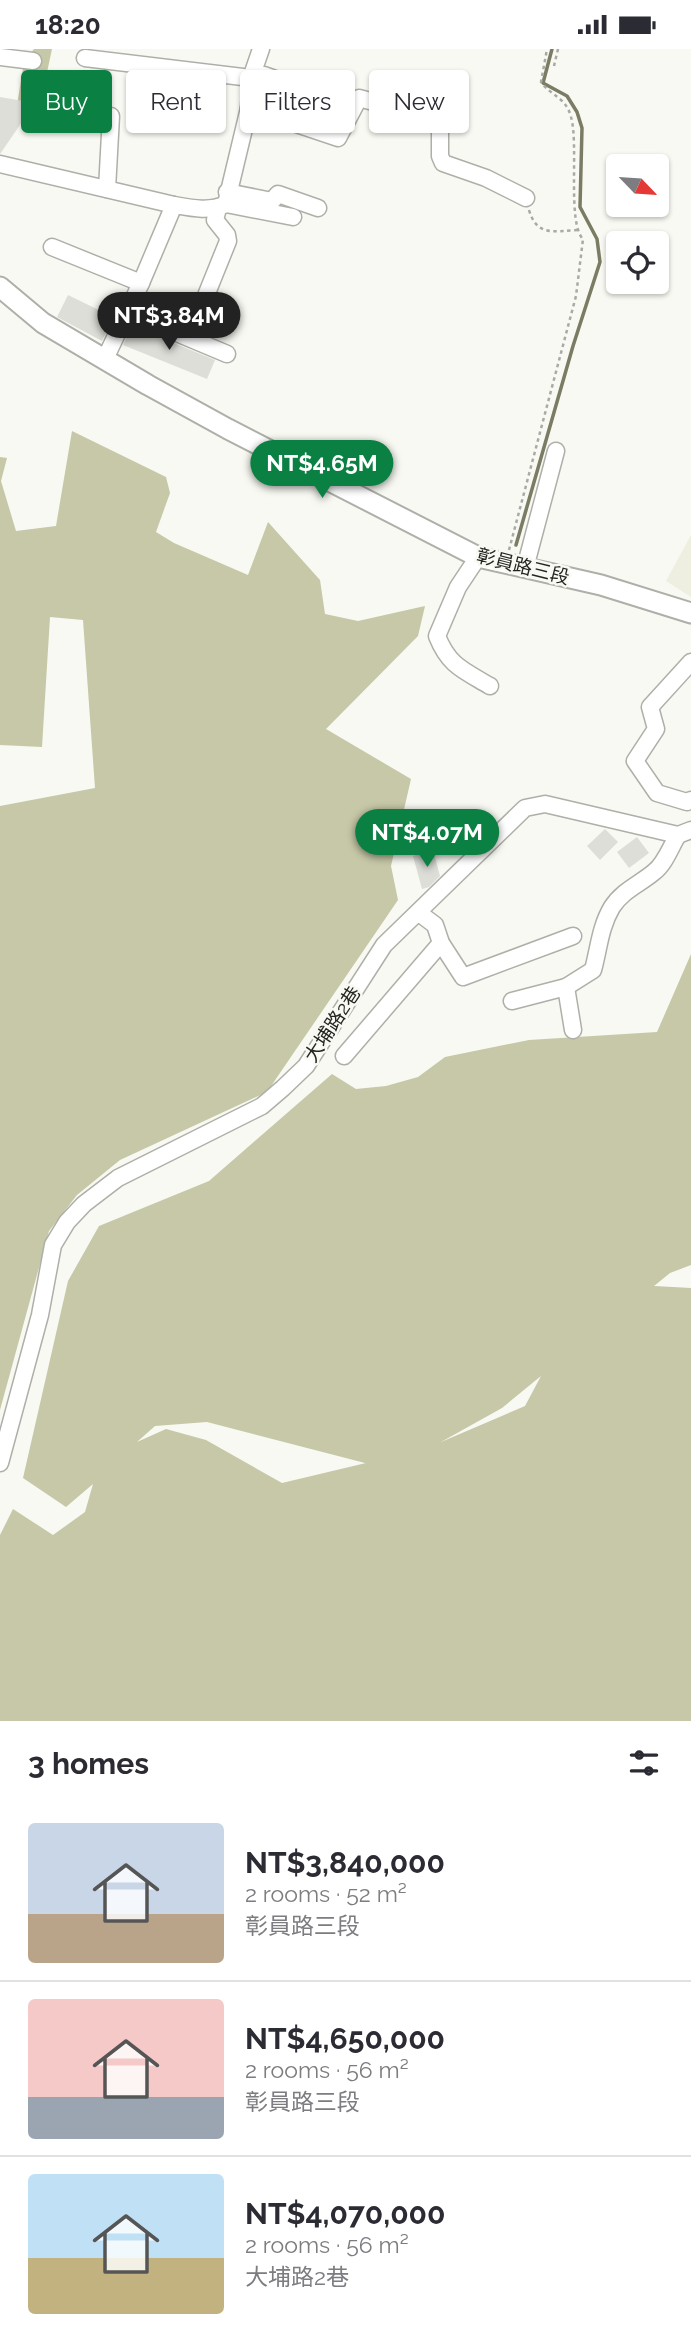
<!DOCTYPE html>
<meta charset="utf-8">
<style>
body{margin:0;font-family:Raleway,"Noto Sans TC",sans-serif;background:#f2f2f3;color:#2b2b33;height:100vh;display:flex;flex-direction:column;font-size:26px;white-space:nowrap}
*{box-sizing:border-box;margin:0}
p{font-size:23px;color:#7c7c81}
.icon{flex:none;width:38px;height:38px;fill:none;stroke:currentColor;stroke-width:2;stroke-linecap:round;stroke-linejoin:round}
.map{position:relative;height:1672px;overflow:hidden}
.sheet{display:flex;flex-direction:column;background:#fff;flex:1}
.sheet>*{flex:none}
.guide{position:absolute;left:21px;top:21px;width:649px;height:63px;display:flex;gap:14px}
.needle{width:46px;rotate:115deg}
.buttons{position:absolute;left:606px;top:105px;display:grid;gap:14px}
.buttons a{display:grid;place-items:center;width:63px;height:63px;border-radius:7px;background:#fff;box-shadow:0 2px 5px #0004;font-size:35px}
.price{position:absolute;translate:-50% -60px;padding:0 16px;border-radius:24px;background:#0b8043;color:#fff;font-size:23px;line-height:46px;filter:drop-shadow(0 2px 4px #0008)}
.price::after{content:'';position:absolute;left:50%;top:42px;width:21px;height:16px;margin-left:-10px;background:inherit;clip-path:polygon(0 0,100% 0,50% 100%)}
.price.active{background:#222;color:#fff}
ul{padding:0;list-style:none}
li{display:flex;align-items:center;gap:21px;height:175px;padding:0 28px}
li+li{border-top:2px solid #e1e1e2}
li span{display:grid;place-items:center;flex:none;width:196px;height:140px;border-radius:7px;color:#555}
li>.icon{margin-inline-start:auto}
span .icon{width:84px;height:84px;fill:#fffc;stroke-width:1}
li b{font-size:30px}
h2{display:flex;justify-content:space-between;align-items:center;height:84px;padding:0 28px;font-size:30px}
.chip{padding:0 24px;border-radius:7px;background:#fff;box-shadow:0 2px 5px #0004;font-size:24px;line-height:63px}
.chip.active{background:#0b8043;color:#fff}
.status{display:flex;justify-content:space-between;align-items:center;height:49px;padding:0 35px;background:#fff;direction:ltr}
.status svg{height:19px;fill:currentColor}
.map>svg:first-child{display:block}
.built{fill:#eeefe1}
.green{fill:#c6c8a7;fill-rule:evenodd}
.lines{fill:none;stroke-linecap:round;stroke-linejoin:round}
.stream{stroke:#7b7c63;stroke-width:3.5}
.building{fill:#ddded8}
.minor-casing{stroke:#afafa9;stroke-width:19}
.major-casing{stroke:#afafa9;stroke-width:23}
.path{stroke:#a9aaa5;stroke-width:2.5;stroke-dasharray:3.5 3.5;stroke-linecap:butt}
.minor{stroke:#fff;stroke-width:16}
.major{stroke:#fff;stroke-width:19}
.labels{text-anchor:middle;stroke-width:5;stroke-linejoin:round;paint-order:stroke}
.street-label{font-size:19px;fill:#252523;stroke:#f8f9f2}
</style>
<div class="status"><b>18:20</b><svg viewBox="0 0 49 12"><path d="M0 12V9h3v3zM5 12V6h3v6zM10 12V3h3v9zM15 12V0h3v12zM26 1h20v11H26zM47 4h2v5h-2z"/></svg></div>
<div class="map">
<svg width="691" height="1672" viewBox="0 0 691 1672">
<rect width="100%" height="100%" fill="#f8f9f2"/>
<polygon class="built" points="691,486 691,548 666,532"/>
<g class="green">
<polygon points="34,0 52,0 43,42 65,49 58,81 43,77 41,60 17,56 24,13"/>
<polygon points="72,382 166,428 170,444 156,483 174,494 248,526 268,473 320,531 325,565 358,572 425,557 418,587 326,680 411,730 391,817 398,851 267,1043 120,1111 77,1146 49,1182 0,1361 0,757 95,739 83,571 50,568 42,698 0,696 0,408 7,409 1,432 16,482 56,477"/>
<path d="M691 905V1216L670 1224 654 1237 691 1239V1672H0V1486L13 1460 53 1486 85 1463 93 1435 66 1458 23 1429 68 1232 99 1177 209 1132 332 1025 356 1040 386 1037 418 1028 445 1008 529 991 657 983ZM541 1327 525 1357 441 1393 502 1359ZM207 1373 365 1414H366L282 1434 206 1391 166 1380 137 1393 155 1377Z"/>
</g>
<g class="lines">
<polyline class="stream" points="516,496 573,297 600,213 597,190 580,158 582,79 577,63 567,47 543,34 552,0"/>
</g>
<g class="building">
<polygon points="0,48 35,54 0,105"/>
<polygon points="68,246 113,268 102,292 57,268"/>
<polygon points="132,277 215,311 207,330 123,296"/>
<polygon points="605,780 618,793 600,811 587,797"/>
<polygon points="637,788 649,804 629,819 617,803"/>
<polygon points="433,801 440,827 429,838 422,840 413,807"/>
</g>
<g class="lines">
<defs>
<g id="minor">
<polyline points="0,8 33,12"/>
<polyline points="85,9 251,29 264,26 317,45"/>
<polyline points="249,59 338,89 359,49 421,66 440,76 440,107 443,114 486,129 526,149"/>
<polyline points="0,115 174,156"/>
<polyline points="107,140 111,67"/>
<polyline points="227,143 272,152 278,145 318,159"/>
<polyline points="226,155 293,168"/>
<polyline points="52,198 141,234"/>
<polyline points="203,254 228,192 227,186 215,171 218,159"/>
<polyline points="127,263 227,305"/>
<path d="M105 310 141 234 174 156C191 159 210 163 226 155L249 59 251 29 261 0"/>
<path d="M478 508 458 538 437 587C449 617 463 621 490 637"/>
<polyline points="525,519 556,402"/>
<polyline points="691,613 650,658 656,680 635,712 657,744 687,753 691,751"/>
<polyline points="419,864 435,876 441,894 463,928 573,887"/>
<polyline points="566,938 573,981"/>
<path d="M512 952 566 938 593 921C599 899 600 878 612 858 623 841 640 835 654 823 665 815 671 797 678 786"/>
<polyline points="344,1007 441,894"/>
<polyline points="0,1414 40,1266 53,1196 67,1173 84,1155 118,1129 262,1057 283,1039 306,1017 384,896 525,759 545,755 678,786 691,781"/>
</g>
<polyline id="major" points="0,238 43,274 148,336 228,380 478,508 601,536 691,564"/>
</defs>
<use href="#minor" class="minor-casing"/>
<use href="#major" class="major-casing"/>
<g class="path">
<polyline points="554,17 558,0"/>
<path d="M529 161C537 188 554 182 577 181"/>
<path d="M509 501 576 247 583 190C567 174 579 96 571 68 566 48 552 48 541 33L547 0"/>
</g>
<use href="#minor" class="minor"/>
<use href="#major" class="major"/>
</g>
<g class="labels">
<g class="street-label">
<text transform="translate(523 517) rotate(14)" y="7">彰員路三段</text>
<text transform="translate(332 975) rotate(-57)" y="7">大埔路2巷</text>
</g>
</g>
</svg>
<div class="buttons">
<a><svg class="needle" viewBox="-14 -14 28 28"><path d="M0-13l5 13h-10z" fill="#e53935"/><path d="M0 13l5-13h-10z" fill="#7c7c81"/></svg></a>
<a><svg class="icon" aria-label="locate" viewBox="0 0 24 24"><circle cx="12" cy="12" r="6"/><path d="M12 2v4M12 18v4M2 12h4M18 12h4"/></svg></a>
</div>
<b class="price active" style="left:169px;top:303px">NT$3.84M</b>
<b class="price" style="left:322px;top:451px">NT$4.65M</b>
<b class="price" style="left:427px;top:820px">NT$4.07M</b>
<div class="guide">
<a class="chip active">Buy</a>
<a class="chip">Rent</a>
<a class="chip">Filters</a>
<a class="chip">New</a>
</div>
</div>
<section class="sheet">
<h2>3 homes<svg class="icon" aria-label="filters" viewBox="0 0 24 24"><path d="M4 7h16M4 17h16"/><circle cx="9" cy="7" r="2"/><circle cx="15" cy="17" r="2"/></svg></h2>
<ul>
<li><span style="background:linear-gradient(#c9d6e8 65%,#b9a48a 0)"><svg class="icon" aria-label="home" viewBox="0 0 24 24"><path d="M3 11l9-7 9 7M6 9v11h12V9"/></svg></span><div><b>NT$3,840,000</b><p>2 rooms · 52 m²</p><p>彰員路三段</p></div></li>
<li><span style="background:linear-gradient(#f6c9c9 70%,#9aa5b1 0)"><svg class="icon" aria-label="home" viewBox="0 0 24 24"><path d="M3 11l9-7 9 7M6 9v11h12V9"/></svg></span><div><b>NT$4,650,000</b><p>2 rooms · 56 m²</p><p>彰員路三段</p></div></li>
<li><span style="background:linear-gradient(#bfe0f5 60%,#c2b280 0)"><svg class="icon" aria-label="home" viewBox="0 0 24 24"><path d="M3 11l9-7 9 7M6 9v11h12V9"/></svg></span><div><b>NT$4,070,000</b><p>2 rooms · 56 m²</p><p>大埔路2巷</p></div></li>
</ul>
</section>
